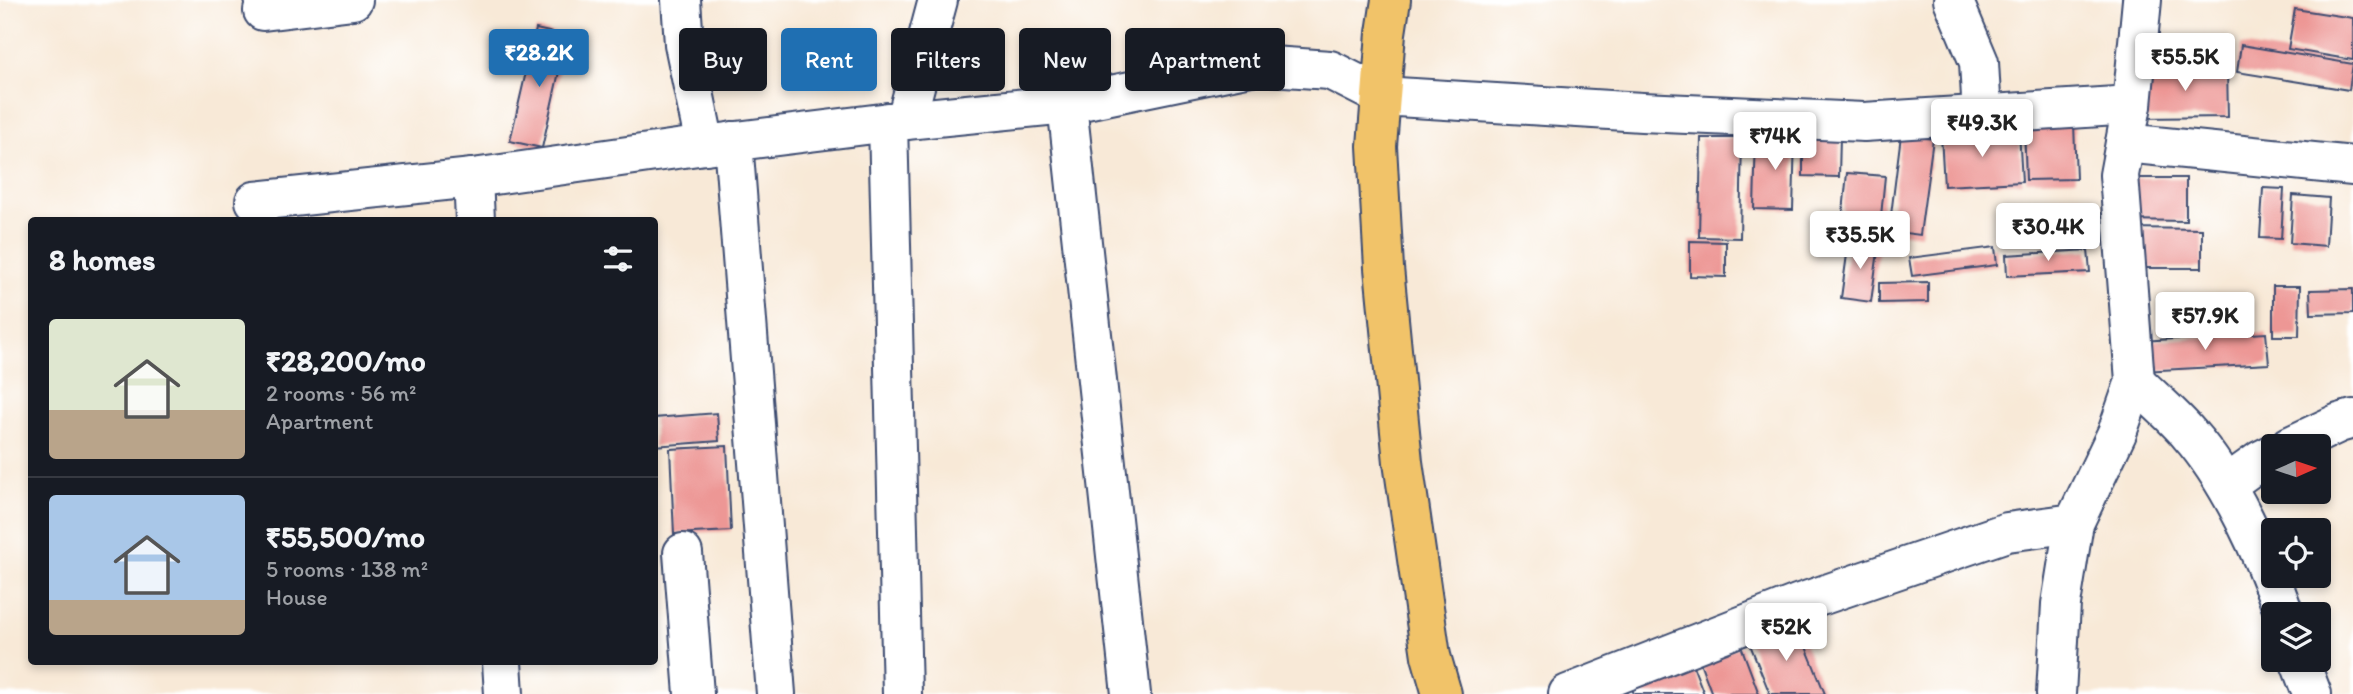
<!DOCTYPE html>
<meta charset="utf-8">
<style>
body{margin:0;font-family:Itim,sans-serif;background:#20242c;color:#f1f3f6;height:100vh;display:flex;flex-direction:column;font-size:26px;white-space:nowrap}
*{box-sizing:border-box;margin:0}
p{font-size:23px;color:#9ea1a6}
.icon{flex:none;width:38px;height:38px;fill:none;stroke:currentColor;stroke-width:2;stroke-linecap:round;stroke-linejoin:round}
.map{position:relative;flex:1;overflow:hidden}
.panel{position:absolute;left:28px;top:217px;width:630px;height:448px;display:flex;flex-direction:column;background:#171b24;border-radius:7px;box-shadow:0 4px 10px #0003}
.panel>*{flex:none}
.top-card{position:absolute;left:679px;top:28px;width:665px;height:63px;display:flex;gap:14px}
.needle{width:46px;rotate:87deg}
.controls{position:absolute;left:2261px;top:434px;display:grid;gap:14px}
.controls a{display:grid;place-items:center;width:70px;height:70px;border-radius:7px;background:#171b24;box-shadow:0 4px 10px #0003;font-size:35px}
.price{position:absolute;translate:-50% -60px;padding:0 16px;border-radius:7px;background:#fff;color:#222;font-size:23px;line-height:46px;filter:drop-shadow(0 2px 4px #0008)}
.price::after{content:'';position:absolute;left:50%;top:42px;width:21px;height:16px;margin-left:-10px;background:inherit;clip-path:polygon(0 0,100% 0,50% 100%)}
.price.current{background:#1f6fb2;color:#fff}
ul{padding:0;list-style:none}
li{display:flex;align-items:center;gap:21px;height:175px;padding:0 21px}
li+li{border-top:2px solid #363941}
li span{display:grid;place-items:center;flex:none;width:196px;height:140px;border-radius:7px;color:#555}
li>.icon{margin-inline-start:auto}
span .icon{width:84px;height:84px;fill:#fffc;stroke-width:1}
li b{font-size:30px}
h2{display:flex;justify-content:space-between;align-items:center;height:84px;padding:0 21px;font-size:30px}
.chip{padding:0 24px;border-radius:7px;background:#171b24;box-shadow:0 4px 10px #0003;font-size:24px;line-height:63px}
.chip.current{background:#1f6fb2;color:#fff}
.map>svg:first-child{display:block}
.building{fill:#ed9795}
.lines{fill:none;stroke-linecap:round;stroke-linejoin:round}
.minor-casing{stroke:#3c4b70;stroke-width:42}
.major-casing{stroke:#3c4b70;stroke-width:42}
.minor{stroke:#fff;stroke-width:38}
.major{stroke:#f1c369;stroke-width:38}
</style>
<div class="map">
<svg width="2353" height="694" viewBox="0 0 2353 694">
<rect width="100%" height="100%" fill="#fff"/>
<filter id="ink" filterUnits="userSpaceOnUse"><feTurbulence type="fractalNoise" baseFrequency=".0143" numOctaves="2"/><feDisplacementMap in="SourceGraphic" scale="14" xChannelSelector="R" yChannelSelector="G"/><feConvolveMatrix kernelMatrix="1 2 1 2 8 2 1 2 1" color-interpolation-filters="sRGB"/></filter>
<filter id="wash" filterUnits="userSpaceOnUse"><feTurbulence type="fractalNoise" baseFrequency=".00686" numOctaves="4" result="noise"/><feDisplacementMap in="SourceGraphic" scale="28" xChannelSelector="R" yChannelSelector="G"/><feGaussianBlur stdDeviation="1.57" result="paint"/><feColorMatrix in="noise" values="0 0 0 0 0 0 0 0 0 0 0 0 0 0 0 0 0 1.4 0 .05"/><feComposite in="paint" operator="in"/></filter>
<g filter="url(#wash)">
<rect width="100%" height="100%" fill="#f8e9d7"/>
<g id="blocks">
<g class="building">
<polygon points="2295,9 2353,18 2353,60 2288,49"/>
<polygon points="536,29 567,36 542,148 510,141"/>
<polygon points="2241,45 2353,64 2349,90 2237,72"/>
<polygon points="2227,68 2228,117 2142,118 2141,70"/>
<polygon points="2074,123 2076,179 2026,180 2024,125"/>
<polygon points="2019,131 2022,182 1944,186 1941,135"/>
<polygon points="1756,134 1795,135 1793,210 1754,209"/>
<polygon points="1803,135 1840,136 1839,177 1803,176"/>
<polygon points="1901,135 1933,139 1920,235 1889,231"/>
<polygon points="1701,138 1742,138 1740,238 1699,237"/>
<polygon points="1847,173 1885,176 1880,226 1842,222"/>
<polygon points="2125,178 2186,178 2186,221 2125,220"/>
<polygon points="2263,188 2284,189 2281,239 2260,238"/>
<polygon points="2293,195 2329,198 2326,246 2290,243"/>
<polygon points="2128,228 2202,229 2202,268 2128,268"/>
<polygon points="1849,240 1879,244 1871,302 1841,298"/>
<polygon points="1690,241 1726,242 1726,277 1690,276"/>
<polygon points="1995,247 1997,265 1912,276 1909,258"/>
<polygon points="2088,250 2090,272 2007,276 2006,255"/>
<polygon points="1928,282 1928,302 1879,303 1879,283"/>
<polygon points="2273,286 2300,286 2299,336 2273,336"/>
<polygon points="2353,289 2353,313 2311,314 2310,290"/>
<polygon points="2266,333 2269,364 2143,371 2142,341"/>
<polygon points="717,413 719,441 654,446 654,418"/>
<polygon points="727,446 731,531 674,534 670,449"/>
<polygon points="1796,622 1825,694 1770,694 1749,642"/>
<polygon points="1741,646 1759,694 1712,694 1700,662"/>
<polygon points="1690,658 1704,694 1634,694 1630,683"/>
</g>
</g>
</g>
<g filter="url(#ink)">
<use href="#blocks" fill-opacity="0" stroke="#3c4b70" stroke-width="2"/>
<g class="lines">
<defs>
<g id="minor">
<polyline points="681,0 684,44 705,145"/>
<polyline points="1953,0 1979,62 1982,115"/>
<polyline points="263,11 353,0"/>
<polyline points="1067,104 1131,694"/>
<polyline points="906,120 938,0"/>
<polyline points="888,122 902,694"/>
<polyline points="733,141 776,694"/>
<polyline points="2125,143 2353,166"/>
<polyline points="473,178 475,220"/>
<polyline points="255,201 473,178 705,145 906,120 1067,104 1256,65 1330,70 1381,96 1642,112 1864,122 2132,105"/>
<path d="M2135 381C2153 399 2173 415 2189 434 2230 480 2264 556 2284 614"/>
<polyline points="2290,446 2339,423 2353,419"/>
<polyline points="2226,485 2261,460 2273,454"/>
<polyline points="683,553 694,694"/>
<polyline points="2299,660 2312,694"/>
<polyline points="502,662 504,694"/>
<polyline points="1568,694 1800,603 2007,532 2074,523"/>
<polyline points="2056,694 2061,604 2074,523 2117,433 2135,381 2119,175 2132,105 2142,0"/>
</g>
<polyline id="major" points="1391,0 1386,33 1377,146 1384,268 1403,462 1431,656 1442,694"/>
</defs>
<use href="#minor" class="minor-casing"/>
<use href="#major" class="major-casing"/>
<use href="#minor" class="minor"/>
<use href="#major" class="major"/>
</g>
</g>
</svg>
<div class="controls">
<a><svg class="needle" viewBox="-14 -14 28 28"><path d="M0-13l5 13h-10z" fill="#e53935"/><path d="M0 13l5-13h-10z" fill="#9ea1a6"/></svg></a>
<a><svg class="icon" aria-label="locate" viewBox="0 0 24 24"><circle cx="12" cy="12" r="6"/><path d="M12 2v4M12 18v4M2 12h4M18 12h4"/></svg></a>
<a><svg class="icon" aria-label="layers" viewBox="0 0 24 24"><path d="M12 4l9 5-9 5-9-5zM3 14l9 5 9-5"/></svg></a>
</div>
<b class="price current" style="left:539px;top:89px">₹28.2K</b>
<b class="price" style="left:2185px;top:93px">₹55.5K</b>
<b class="price" style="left:1982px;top:159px">₹49.3K</b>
<b class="price" style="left:1775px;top:172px">₹74K</b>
<b class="price" style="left:2048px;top:263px">₹30.4K</b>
<b class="price" style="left:1860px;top:271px">₹35.5K</b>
<b class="price" style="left:2205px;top:352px">₹57.9K</b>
<b class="price" style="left:1786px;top:663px">₹52K</b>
<div class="top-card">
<a class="chip">Buy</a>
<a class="chip current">Rent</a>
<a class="chip">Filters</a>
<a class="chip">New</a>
<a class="chip">Apartment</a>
</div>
<section class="panel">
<h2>8 homes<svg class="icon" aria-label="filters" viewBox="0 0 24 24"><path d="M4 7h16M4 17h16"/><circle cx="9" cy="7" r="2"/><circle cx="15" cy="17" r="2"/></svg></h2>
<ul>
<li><span style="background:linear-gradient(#dfe7d0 65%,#b9a48a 0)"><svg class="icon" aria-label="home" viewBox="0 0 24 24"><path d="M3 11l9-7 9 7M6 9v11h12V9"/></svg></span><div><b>₹28,200/mo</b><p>2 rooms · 56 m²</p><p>Apartment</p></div></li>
<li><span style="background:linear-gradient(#a9c7e8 75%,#b9a48a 0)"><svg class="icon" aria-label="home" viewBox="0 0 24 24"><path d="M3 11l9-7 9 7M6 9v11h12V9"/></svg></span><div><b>₹55,500/mo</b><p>5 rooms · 138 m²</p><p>House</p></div></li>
</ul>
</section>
</div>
